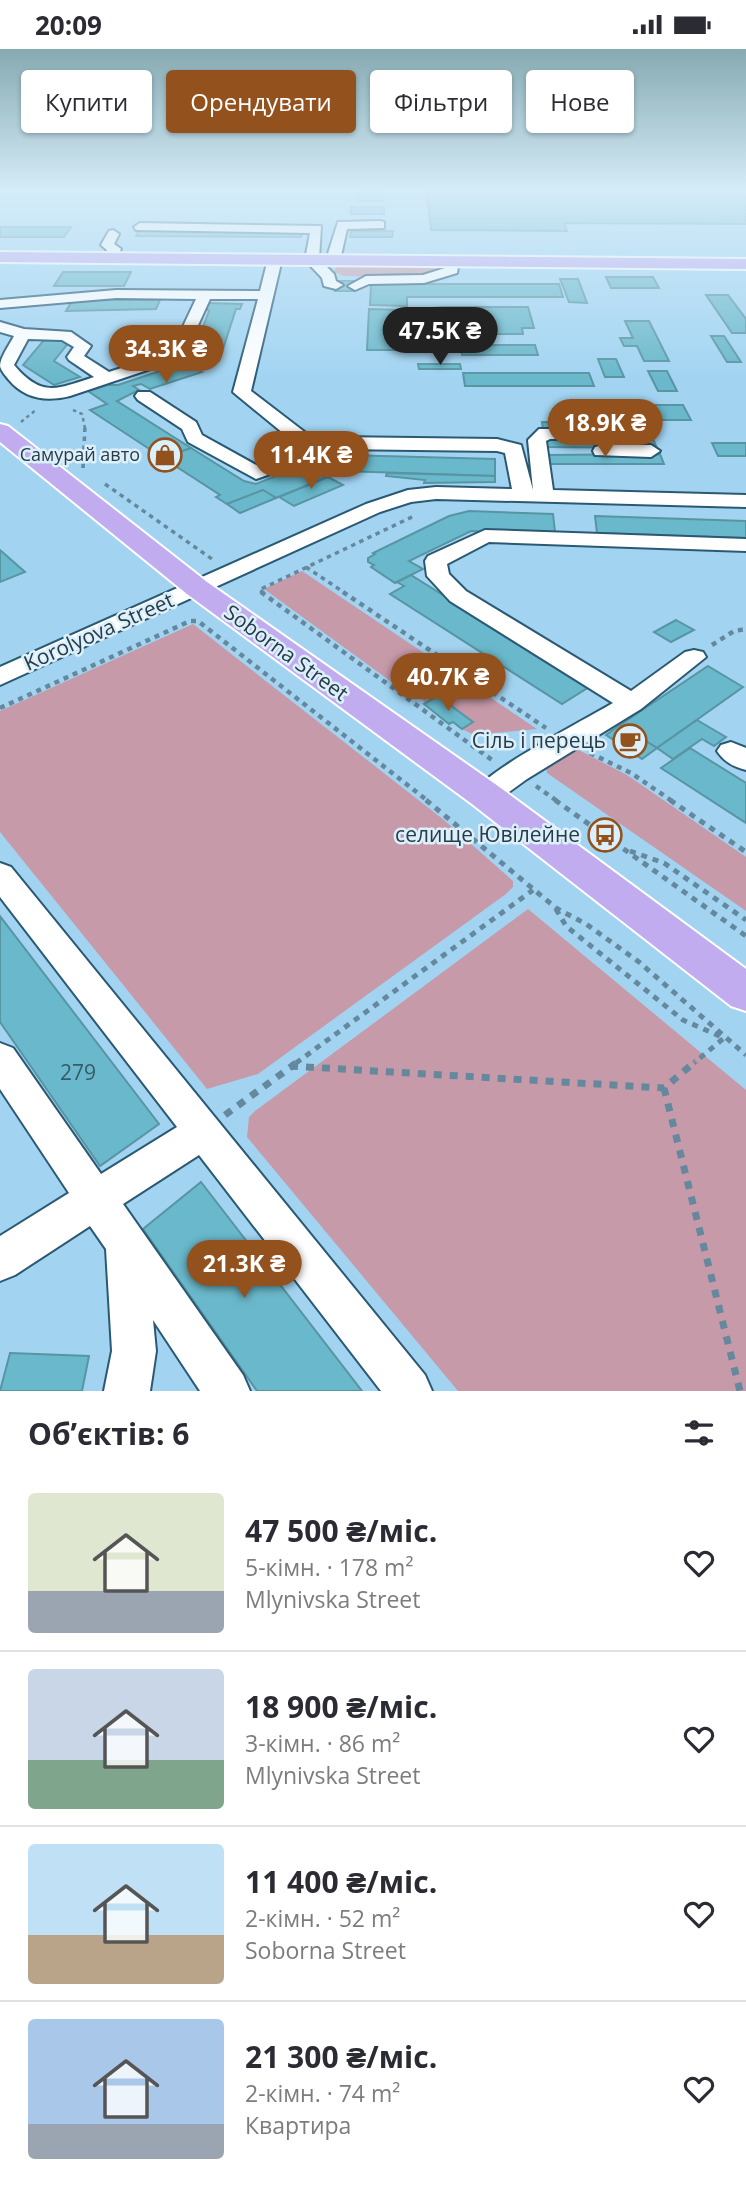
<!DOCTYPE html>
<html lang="uk">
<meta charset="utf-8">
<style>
body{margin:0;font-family:"Open Sans",sans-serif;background:#f2f2f3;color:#2b2b33;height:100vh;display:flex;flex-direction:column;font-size:26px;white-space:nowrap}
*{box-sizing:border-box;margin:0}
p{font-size:23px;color:#7c7c81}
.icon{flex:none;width:38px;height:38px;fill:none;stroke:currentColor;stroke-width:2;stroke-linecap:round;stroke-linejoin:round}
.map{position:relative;height:1342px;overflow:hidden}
.details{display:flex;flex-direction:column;background:#fff;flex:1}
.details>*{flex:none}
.hud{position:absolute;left:21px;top:21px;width:705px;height:63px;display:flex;gap:14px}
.price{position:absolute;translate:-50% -60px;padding:0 16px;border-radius:24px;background:#93521d;color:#fff;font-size:23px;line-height:46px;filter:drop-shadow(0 2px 4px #0008)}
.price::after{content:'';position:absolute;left:50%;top:42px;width:21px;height:16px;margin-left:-10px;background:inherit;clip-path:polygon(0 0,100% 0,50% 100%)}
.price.selected{background:#222;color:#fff}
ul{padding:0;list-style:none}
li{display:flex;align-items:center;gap:21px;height:175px;padding:0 28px}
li+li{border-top:2px solid #e1e1e2}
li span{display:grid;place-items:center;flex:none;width:196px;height:140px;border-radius:7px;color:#555}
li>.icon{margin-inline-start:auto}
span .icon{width:84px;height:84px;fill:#fffc;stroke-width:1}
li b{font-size:30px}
h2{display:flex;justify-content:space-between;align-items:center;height:84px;padding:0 28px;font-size:30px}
.pill{padding:0 24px;border-radius:7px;background:#fff;box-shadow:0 2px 5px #0004;font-size:24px;line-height:63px}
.pill.selected{background:#93521d;color:#fff}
.status{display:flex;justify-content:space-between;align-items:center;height:49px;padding:0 35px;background:#fff;direction:ltr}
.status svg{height:19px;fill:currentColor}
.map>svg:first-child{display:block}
.green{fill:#c79aaa}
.building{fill:#6ab8cb;stroke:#5895a3;stroke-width:2}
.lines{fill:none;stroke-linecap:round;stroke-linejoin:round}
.minor-casing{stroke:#2a5973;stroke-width:4}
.major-casing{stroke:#fff;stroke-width:4}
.path-far4{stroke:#65889c;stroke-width:2.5;stroke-dasharray:3.5 3.5;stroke-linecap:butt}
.path-far3{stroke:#65889c;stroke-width:3.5;stroke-dasharray:4.5 4.5;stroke-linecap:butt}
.path-far2{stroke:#65889c;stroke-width:4.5;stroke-dasharray:5 5;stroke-linecap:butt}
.path-far1{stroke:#65889c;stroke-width:5;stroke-dasharray:6 6;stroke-linecap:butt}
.path{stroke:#65889c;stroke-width:7;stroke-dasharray:8 8;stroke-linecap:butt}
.minor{fill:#fff;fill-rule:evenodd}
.major{fill:#c1acf0;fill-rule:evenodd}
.labels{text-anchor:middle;stroke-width:5;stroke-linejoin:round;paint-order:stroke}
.far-poi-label{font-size:18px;fill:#283c48;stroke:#dcf0fc;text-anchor:end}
.street-label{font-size:21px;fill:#283c48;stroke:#dcf0fc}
.poi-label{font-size:21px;fill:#283c48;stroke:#dcf0fc;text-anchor:end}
.near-number-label{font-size:21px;fill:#385b69}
</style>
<div class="status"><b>20:09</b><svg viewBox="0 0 49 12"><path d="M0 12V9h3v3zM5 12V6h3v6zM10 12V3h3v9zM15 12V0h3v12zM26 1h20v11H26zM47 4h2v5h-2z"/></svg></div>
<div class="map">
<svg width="746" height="1342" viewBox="0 0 746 1342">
<rect width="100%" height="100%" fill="#a2d4f2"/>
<g class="green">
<polygon points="336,218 436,218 428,226 420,228 344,227 334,223"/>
<polygon points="302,522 537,680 474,686 462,680 473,672 439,647 426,654 419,648 415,650 264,540"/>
<polygon points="193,575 444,771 513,832 513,838 506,845 258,1025 207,1040 0,783 0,662"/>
<polygon points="573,698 627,726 746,808 746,862 547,724 546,716"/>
<polygon points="528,860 746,1041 746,1342 458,1342 247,1088 249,1068 255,1062"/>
</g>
<g class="building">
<polygon points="359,142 384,142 383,152 357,152"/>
<polygon points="427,142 746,142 746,175 564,174 567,182 431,181"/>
<rect x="351" y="158" width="33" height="7"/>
<polygon points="0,178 71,178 64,188 0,188"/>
<polygon points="140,180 302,182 301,188 136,187"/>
<polygon points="351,182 393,182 392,188 350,188"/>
<polygon points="63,223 131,223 124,237 54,237"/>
<polygon points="606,228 653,228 659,239 611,239"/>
<polygon points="560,230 578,230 587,254 569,253"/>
<polygon points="337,232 355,232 354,242 335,242"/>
<polygon points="371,235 559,235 563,248 407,248 407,257 370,256"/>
<polygon points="706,246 728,246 746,270 746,284 732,284"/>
<polygon points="116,251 160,251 156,260 66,262 72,252"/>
<polygon points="207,254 242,255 240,260 236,260 219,312 205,312 193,318 202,323 150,340 141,335 133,337 139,341 117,352 191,399 163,409 90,361 107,355 88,342 107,336 118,336 190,312 209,262 206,259"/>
<polygon points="444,258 528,258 534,279 522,279 523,285 476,285 475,279 434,279 432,259"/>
<polygon points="369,260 404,261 405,301 367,301"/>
<polygon points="625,272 649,272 669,312 644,312 637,297 624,297 620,289 633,289"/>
<polygon points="711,287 724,287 741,313 727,313"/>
<polygon points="44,291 70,292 54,312 80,328 54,336 23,316"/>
<polygon points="460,296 535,296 538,306 462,306"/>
<polygon points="598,310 616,310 624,328 605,328"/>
<polygon points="418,315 460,315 461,320 419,320"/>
<polygon points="648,322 667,322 677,342 658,342"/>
<polygon points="463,324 589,324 594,337 465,337"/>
<polygon points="642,356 683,356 691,371 648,371"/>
<polygon points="542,373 637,374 640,381 543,380"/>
<polygon points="543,389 653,390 657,399 545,398"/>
<polygon points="712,394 746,394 746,407 718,407"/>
<polygon points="191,399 244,432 256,435 313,412 324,418 344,413 345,406 495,410 495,427 342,422 276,449 263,441 227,455 216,448 220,446 163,409"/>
<polygon points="660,405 664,415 547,415 544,406"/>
<polygon points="387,424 495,427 495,433 424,434 425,431 386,427"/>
<polygon points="328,428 343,436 294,457 279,448"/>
<polygon points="263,441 276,449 240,464 227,455"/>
<polygon points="469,462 553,465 555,483 471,482 409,512 423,520 395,534 371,518 374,516 368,513 368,509 375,505 373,504 449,467"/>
<polygon points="595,467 746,472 746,489 597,484"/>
<polygon points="0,501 25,523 0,533"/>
<polygon points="411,526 589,638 562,655 390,545 404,537 397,533"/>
<polygon points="676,571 694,581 671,593 654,583"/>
<polygon points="708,617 743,638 657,699 620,676"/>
<polygon points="438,647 473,673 462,680 453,673 449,675 424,655"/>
<polygon points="697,671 726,688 714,697 702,690 673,710 657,699"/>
<polygon points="620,676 657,699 642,710 606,686"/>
<polygon points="690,699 746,734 746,774 661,719"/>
<polygon points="0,867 159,1075 100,1117 0,973"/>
<polygon points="201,1133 362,1342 257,1342 143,1180"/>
<polygon points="10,1304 89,1307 82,1342 0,1342"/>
</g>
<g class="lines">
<defs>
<g id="minor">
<polygon points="380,172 384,173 384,179 347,180 340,211 338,214 328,214 326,211 338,173"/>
<polygon points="140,174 321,177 319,210 334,225 336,232 343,236 336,240 324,237 322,229 305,211 310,184 136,181 134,178"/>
<polygon points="113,181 119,185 114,195 121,200 115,211 110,212 103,208 107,201 101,196 109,182"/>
<path d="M275 206 282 210 251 342 315 391 334 388 497 390 521 396 533 441 528 391 539 380H631L640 385 637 389 550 390 546 392 553 441 746 446V458L436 450 411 453 380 463 0 636V618L366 455 408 441 436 438 512 440 505 404 497 402 334 400 317 402 308 412 256 430 188 393 182 380 138 351 135 347 138 343H150L196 373 202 386 258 417 294 404 300 398 233 343 258 250H210L183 309 70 347C47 353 25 350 9 331 6 327 1 322 0 317 0 308 10 295 14 287L0 283V273L24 280 71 283 91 297 84 307 109 323 171 303 196 250 116 249 0 259V251L116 241 260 242 268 210ZM28 290 62 291 74 298 67 308 69 311 94 328C57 340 42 349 14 316Z"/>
<polygon points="452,208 459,212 457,224 424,234 369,235 355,241 348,237 366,227 423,226 445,219 445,212"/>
<polygon points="602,396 651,396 660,402 651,408 595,406 593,402 595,398"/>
<path d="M485 481 746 490V502L489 493 447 515 449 525 466 542 631 642 685 603 694 601 703 603 706 608 641 660 527 730 495 753 485 756 475 753 471 746C485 722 584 671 613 654L450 552 427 527 425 512 428 507Z"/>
<path d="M731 693 746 699V721C734 718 724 713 717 702L721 696Z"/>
<polygon points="0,814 11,818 425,1326 432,1342 381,1342 199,1106 123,1155 243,1326 250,1342 200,1342 153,1271 156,1302 150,1342 104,1342 112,1302 106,1200 90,1177 15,1226 0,1232 0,1187 69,1144 0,1040 0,994 13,999 101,1125 177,1078 0,848"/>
</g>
<g id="major">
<polygon points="0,203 746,210 746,220 0,213"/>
<polygon points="0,375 8,377 207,533 498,737 746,920 746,962 731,957 472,755 187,545 0,393"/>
</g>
</defs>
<use href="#minor" class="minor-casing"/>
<use href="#major" class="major-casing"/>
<g class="path-far4">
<polyline points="73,361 82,365 85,379"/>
<polyline points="21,373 37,360"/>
</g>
<g class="path-far3">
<polyline points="83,419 85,377"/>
<polyline points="105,435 212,510"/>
<polyline points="306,518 345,544"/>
<polyline points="264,544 259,541 416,466"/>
</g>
<g class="path-far2">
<polyline points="261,543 492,711"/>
<polyline points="343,543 546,679"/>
<polyline points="712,596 734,582 746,580"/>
<polyline points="0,659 190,572 198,572 428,752"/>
<polyline points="590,704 631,724 672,752"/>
<polyline points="536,737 557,752"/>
</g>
<g class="path-far1">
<polyline points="426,751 556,859 586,875 639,913 746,1006"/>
<polyline points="555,751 746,887"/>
<polyline points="670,751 746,803"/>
<polyline points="630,802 664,814 746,871"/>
<polyline points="556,860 566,877 683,971 724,989 694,1014"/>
<polyline points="296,1014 533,841"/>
</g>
<g class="path">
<polyline points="290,1017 664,1039 696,1012"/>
<polyline points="664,1039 740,1342"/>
<polyline points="225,1066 299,1012"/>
</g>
<use href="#minor" class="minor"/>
<use href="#major" class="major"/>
</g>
<linearGradient id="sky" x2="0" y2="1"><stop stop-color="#86aab2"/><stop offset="0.43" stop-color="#d5ecf9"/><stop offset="1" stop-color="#d5ecf9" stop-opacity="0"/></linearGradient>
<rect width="746" height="330" fill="url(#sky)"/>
<defs>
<symbol id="shop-ring" viewBox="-11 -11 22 22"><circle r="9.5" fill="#dcf0fc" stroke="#93521d" stroke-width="1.5"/><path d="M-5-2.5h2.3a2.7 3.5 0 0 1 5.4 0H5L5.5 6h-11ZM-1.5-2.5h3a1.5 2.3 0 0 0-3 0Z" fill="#93521d"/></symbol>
<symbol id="cafe-ring" viewBox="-11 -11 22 22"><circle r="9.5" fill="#dcf0fc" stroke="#93521d" stroke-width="1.5"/><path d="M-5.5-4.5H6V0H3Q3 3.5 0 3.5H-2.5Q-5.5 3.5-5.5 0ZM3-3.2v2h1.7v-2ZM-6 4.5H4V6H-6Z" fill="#93521d"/></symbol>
<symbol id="bus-ring" viewBox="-11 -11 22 22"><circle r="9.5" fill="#dcf0fc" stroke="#93521d" stroke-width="1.5"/><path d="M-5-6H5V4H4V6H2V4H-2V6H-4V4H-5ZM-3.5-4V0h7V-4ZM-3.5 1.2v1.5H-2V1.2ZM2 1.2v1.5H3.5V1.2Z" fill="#93521d"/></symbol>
</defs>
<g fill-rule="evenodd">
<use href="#shop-ring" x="146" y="387" width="38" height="38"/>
<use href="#cafe-ring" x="611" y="673" width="38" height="38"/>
<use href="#bus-ring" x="586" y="767" width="38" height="38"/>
</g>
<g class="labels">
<g class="far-poi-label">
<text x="140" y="412">Самурай авто</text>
</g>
<g class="street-label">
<text transform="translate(99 583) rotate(-24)" y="7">Korolyova Street</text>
<text transform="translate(286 604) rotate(36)" y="7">Soborna Street</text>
</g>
<g class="poi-label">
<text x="606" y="699">Сіль і перець</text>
<text x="580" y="793">селище Ювілейне</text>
</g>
<g class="near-number-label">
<text x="78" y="1031">279</text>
</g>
</g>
</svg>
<b class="price selected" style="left:440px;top:318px">47.5K ₴</b>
<b class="price" style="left:166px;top:336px">34.3K ₴</b>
<b class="price" style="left:605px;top:410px">18.9K ₴</b>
<b class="price" style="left:311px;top:442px">11.4K ₴</b>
<b class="price" style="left:448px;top:664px">40.7K ₴</b>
<b class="price" style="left:244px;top:1251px">21.3K ₴</b>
<div class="hud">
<a class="pill">Купити</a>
<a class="pill selected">Орендувати</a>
<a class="pill">Фільтри</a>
<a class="pill">Нове</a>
</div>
</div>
<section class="details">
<h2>Об’єктів: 6<svg class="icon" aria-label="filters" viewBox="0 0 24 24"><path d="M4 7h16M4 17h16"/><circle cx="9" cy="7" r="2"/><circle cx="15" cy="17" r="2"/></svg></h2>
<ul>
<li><span style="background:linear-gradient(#dfe7d0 70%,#9aa5b1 0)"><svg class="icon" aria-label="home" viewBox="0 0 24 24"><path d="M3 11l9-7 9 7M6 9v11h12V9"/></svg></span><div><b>47 500 ₴/міс.</b><p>5-кімн. · 178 m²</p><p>Mlynivska Street</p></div><svg class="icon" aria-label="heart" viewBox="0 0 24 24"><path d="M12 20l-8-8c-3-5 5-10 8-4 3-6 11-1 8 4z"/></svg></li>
<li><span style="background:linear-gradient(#c9d6e8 65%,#7fa58c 0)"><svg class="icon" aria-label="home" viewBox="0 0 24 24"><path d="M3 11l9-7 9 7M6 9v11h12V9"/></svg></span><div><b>18 900 ₴/міс.</b><p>3-кімн. · 86 m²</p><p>Mlynivska Street</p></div><svg class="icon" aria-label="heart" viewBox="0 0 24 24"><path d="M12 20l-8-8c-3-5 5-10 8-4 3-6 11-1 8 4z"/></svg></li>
<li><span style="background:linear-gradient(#bfe0f5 65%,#b9a48a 0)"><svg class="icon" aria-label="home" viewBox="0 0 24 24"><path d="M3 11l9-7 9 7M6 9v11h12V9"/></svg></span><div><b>11 400 ₴/міс.</b><p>2-кімн. · 52 m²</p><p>Soborna Street</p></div><svg class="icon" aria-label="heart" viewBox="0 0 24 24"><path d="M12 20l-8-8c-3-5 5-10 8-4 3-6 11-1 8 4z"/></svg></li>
<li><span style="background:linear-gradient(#a9c7e8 75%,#9aa5b1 0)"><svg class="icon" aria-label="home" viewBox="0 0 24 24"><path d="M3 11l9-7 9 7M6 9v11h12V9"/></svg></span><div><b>21 300 ₴/міс.</b><p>2-кімн. · 74 m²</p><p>Квартира</p></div><svg class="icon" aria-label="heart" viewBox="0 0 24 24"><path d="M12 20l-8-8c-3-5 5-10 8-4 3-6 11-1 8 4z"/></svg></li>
</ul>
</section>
